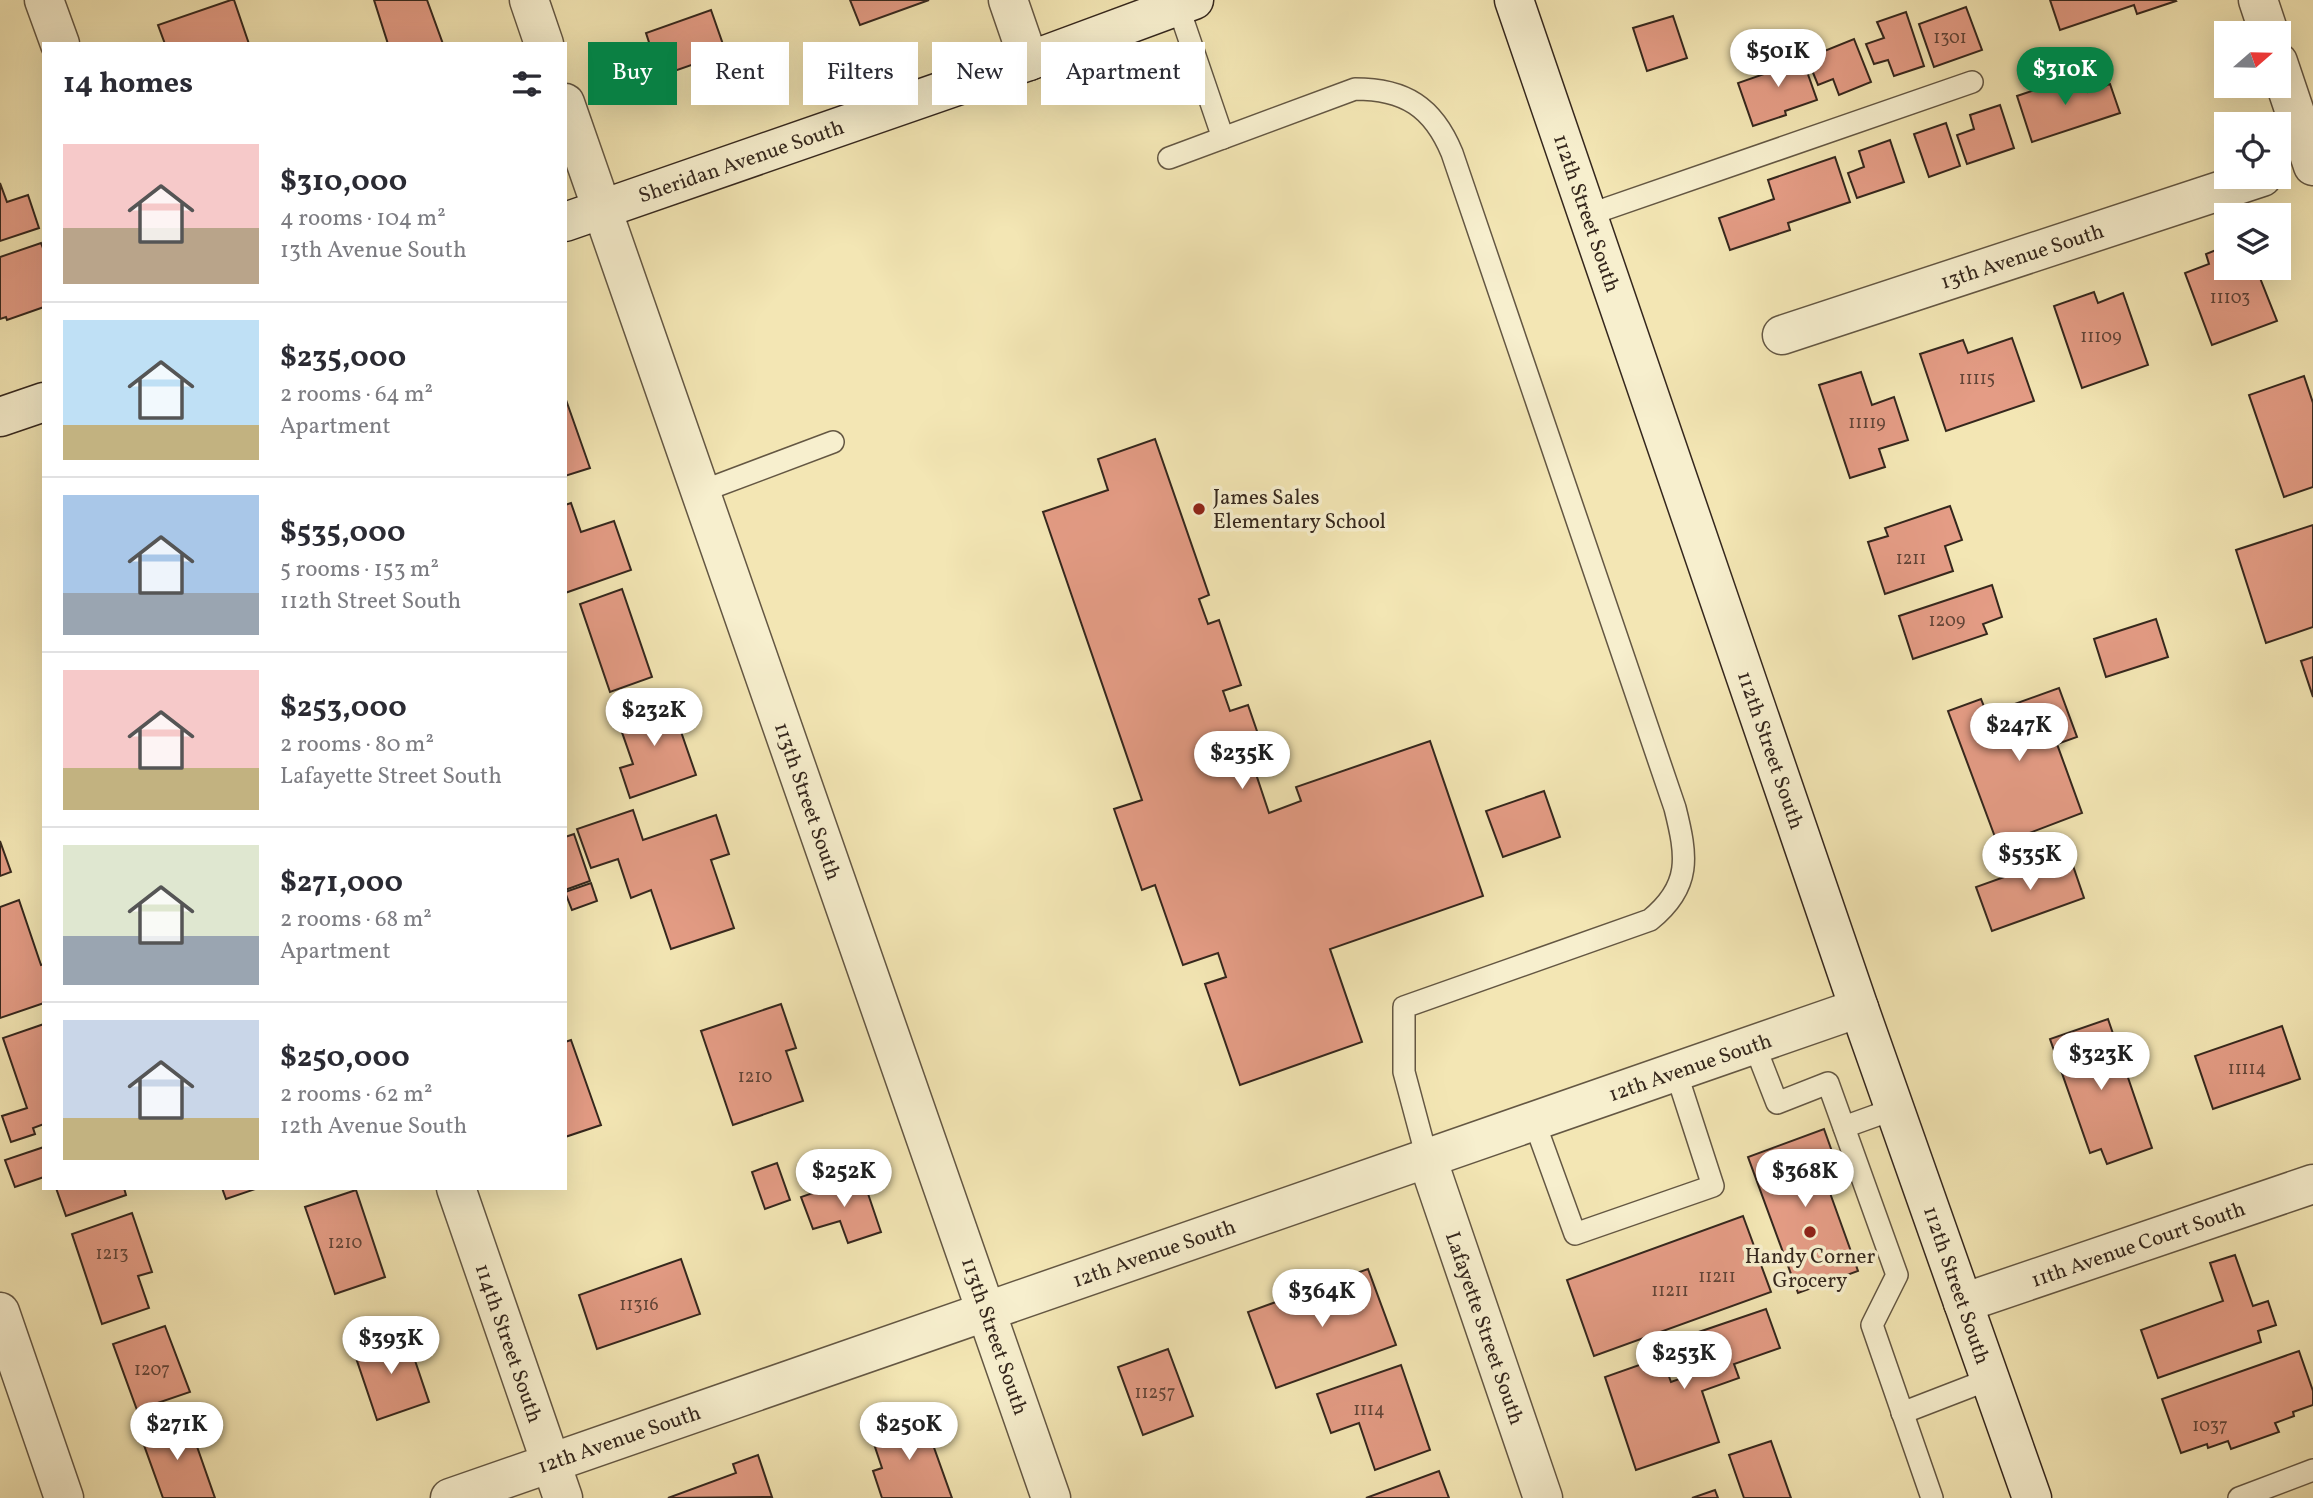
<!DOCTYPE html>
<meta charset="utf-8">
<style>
body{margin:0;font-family:Vollkorn,serif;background:#f7f7f7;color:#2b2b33;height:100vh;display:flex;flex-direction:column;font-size:26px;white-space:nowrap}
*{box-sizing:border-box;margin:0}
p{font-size:23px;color:#7c7c81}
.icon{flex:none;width:38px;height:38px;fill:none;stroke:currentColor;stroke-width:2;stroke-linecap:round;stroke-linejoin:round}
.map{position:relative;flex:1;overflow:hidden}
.details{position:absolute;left:42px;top:42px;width:525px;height:1148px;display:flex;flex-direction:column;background:#fff;border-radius:0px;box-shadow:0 7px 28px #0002}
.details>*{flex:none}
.guide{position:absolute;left:588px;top:42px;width:665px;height:63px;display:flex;gap:14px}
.needle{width:46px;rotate:70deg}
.tools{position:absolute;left:2214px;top:21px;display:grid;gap:14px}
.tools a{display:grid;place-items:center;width:77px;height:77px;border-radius:0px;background:#fff;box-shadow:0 7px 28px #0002;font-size:35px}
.price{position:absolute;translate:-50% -60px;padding:0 16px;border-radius:24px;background:#fff;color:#222;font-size:23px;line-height:46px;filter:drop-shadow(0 2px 4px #0008)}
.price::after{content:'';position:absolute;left:50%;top:42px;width:21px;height:16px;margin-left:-10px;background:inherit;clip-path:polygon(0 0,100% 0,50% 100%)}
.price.current{background:#0b8043;color:#fff}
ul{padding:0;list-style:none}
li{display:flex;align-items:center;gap:21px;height:175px;padding:0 21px}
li+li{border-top:2px solid #e1e1e2}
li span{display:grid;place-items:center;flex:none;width:196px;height:140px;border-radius:0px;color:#555}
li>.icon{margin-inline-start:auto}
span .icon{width:84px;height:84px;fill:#fffc;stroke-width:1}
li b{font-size:30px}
h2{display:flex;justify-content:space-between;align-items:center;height:84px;padding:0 21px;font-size:30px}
.chip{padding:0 24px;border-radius:0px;background:#fff;box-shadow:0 7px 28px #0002;font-size:24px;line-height:63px}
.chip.current{background:#0b8043;color:#fff}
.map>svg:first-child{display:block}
.building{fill:#e49c85;stroke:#35271d;stroke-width:2}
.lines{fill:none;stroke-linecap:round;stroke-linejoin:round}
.lane-casing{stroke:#645743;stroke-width:24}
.street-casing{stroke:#645743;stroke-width:41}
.secondary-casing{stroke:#35271d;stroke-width:41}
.lane{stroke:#f7efce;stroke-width:21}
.street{stroke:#f7efce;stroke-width:38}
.secondary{stroke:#f7efce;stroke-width:38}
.poi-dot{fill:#8f2418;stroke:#f7efce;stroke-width:2.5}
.labels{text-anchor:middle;stroke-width:7;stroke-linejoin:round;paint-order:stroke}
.number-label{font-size:18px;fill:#614437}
.street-label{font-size:21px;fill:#35271d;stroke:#f7efce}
.poi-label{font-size:21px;fill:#35271d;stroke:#f7efce;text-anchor:start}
</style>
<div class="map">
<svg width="2313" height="1498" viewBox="0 0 2313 1498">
<rect width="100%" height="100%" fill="#f3e6b4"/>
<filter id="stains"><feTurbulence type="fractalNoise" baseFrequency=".00286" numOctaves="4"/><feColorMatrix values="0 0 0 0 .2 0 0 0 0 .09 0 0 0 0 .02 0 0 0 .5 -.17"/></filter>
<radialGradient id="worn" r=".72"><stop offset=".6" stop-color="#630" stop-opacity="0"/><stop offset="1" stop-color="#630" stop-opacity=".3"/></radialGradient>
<g class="building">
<polygon points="231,0 234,0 249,44 165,44 158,25"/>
<polygon points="374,0 427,0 443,44 388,44"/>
<polygon points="850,0 929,0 860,25"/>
<polygon points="2050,0 2175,0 2176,1 2137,14 2134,5 2060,30"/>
<polygon points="1966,7 1982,50 1934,67 1919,24"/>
<polygon points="711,10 726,53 660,76 646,33"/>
<polygon points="1906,12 1924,66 1894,76 1888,60 1874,64 1866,44 1884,38 1877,22"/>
<polygon points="1673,16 1687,58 1647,71 1633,28"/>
<polygon points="1854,39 1871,82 1839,95 1833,79 1818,85 1807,58"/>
<polygon points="1799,49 1817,100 1785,111 1786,115 1753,126 1738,83 1770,72 1765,60"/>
<polygon points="2082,74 2088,92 2110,84 2120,113 2032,142 2017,96"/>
<polygon points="2000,105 2014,148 1967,164 1957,135 1974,129 1970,115"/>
<polygon points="1946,123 1960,166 1929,177 1914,134"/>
<polygon points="1890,140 1904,182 1857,198 1848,173 1864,167 1859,151"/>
<polygon points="1835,157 1850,202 1788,223 1790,230 1730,250 1719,218 1774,199 1768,180"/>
<polygon points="0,183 7,202 28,195 39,228 0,241"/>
<polygon points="41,243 44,251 44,307 7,320 6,317 0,319 0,257"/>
<polygon points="2226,246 2226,268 2256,268 2277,321 2212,345 2185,273 2209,264 2206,254"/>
<polygon points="2094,292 2098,303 2123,293 2148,365 2082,388 2054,306"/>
<polygon points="2012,338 2034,401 1946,431 1920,354 1963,340 1968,353"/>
<polygon points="1861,372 1872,405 1894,397 1908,440 1879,449 1885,467 1850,478 1819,385"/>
<polygon points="2304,376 2313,403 2313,487 2284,497 2249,395"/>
<polygon points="565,397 590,468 565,476"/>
<polygon points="1155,439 1209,595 1199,599 1208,624 1219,620 1241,685 1223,691 1230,711 1248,705 1270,769 1256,774 1269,813 1301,801 1296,787 1430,741 1483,896 1330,949 1362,1042 1240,1085 1205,984 1226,977 1218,953 1183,965 1155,885 1142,890 1114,809 1142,800 1043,512 1108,490 1098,459"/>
<polygon points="571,503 581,532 614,521 631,570 565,593 565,505"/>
<polygon points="1950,506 1962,540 1945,546 1953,571 1885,594 1868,542 1888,536 1885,528"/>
<polygon points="2313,525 2313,627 2266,643 2236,550"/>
<polygon points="1992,585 2002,617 1983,624 1987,634 1913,659 1899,616"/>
<polygon points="622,589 652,677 610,692 580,604"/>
<polygon points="2156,619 2168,657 2106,677 2094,639"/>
<polygon points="2313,657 2313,697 2301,661"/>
<polygon points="2059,688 2077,737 2057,744 2082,813 1998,845 1948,711 1981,699 1987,714"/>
<polygon points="669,697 696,775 630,798 620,768 633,764 616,715"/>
<polygon points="1544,791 1560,837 1503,857 1486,811"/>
<polygon points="633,810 643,840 716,815 729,854 711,860 734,928 671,949 651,890 631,898 618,859 591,868 577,829"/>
<polygon points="574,834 590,881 565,890 565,837"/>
<polygon points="0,841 11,872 0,876"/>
<polygon points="2069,854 2084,898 1992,931 1976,887"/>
<polygon points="591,883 597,901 572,910 565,892"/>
<polygon points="19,900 41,965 44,964 44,1003 0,1018 0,907"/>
<polygon points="781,1004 796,1048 786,1051 803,1101 733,1125 701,1031"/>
<polygon points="2108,1019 2152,1148 2107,1164 2101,1149 2090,1153 2050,1039"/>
<polygon points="44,1024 44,1124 33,1128 35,1134 11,1142 2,1116 27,1108 3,1038"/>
<polygon points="2282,1026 2300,1079 2213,1109 2195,1056"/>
<polygon points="571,1040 601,1125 565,1137 565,1042"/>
<polygon points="1824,1129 1845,1188 1830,1193 1858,1271 1798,1293 1748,1157"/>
<polygon points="44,1147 44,1177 15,1187 5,1160"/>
<polygon points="777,1163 790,1200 765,1209 752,1172"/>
<polygon points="862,1176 881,1232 848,1243 840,1221 813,1229 801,1197"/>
<polygon points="56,1188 124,1188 126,1195 66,1216"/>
<polygon points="222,1188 258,1188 226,1199"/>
<polygon points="356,1190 385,1277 335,1294 305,1207"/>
<polygon points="132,1213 152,1272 138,1276 149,1308 102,1324 72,1234"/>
<polygon points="1743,1216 1771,1292 1594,1356 1567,1280"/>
<polygon points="2235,1255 2253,1306 2268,1301 2276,1325 2258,1331 2261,1342 2158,1378 2141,1330 2223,1301 2210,1263"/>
<polygon points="681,1259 700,1314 597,1349 579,1295"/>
<polygon points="1368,1269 1396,1345 1276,1388 1248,1312"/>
<polygon points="1766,1309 1780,1348 1734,1364 1739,1378 1702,1391 1719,1442 1636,1470 1605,1377 1662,1357 1671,1382 1699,1372 1687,1336"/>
<polygon points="165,1326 190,1392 137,1410 113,1344"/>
<polygon points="405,1331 429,1402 377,1420 353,1349"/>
<polygon points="1168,1349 1193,1416 1143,1435 1118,1367"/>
<polygon points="2299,1351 2313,1391 2313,1405 2293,1412 2294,1416 2275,1423 2279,1432 2231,1449 2228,1441 2208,1448 2207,1444 2181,1453 2162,1399"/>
<polygon points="1401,1365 1430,1450 1375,1470 1359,1423 1331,1433 1317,1394"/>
<polygon points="922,1414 952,1498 882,1498 873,1471 882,1468 870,1432"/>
<polygon points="187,1418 215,1498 163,1498 140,1434"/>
<polygon points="1771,1441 1791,1498 1744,1498 1729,1455"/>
<polygon points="758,1455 772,1497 668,1498 736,1473 733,1464"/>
<polygon points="1439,1471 1449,1498 1366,1498"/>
<polygon points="1715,1490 1718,1498 1692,1498"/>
</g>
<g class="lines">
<defs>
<g id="lane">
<polyline points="1178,6 1223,138"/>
<path d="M1169 158 1355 89C1405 89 1433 107 1452 153L1675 808C1687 856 1692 886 1650 920L1404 1007V1072L1427 1158"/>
<polyline points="1588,215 1972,82"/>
<polyline points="700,492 833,442"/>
<polyline points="1754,1044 1777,1103 1828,1083 1897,1275 1872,1325 1932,1498"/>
<polyline points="1534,1121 1575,1234 1713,1186 1676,1072"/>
<polyline points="1844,1127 1894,1109"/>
<polyline points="1902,1413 1990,1379"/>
<polyline points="2239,1498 2313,1470"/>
</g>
<g id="street">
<polyline points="44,0 60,44"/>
<polyline points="529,0 544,44"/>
<polyline points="1008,0 1029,61"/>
<polyline points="2258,0 2269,33"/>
<polyline points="2278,62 2313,166"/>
<polyline points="565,103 1051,1498"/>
<polyline points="1782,335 2262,177"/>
<polyline points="1427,1158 1543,1498"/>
<polyline points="456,1188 563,1498"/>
<polyline points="1963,1303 2313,1184"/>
<polyline points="0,1312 64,1498"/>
<polyline points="450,1498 1859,1008"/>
</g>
<g id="secondary">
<polyline points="1514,0 1859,1008 2032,1498"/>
<polyline points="565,222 1029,61 1194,0"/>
<polyline points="0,417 44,402"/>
</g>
</defs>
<use href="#lane" class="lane-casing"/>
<use href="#street" class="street-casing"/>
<use href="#secondary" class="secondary-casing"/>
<use href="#lane" class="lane"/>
<use href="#street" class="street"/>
<use href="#secondary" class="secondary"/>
</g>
<g class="poi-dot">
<circle cx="1199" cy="509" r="7"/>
<circle cx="1810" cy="1232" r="7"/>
</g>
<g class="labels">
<g class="number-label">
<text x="1950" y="43">1301</text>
<text x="2230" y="303">11103</text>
<text x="2101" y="342">11109</text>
<text x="1977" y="384">11115</text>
<text x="1867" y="428">11119</text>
<text x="1911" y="564">1211</text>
<text x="1947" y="626">1209</text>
<text x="2247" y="1074">11114</text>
<text x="755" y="1082">1210</text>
<text x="345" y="1248">1210</text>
<text x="112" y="1259">1213</text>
<text x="1717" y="1282">11211</text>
<text x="1670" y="1296">11211</text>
<text x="639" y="1310">11316</text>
<text x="152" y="1375">1207</text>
<text x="1155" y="1398">11257</text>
<text x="1369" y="1415">1114</text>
<text x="2210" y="1431">1037</text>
</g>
<g class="street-label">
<text transform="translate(741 161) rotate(-19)" y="7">Sheridan Avenue South</text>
<text transform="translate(1587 213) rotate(71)" y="7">112th Street South</text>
<text transform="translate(2022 256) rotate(-18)" y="7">13th Avenue South</text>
<text transform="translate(1771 750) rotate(71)" y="7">112th Street South</text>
<text transform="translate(808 801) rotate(71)" y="7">113th Street South</text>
<text transform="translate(1690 1067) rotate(-19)" y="7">12th Avenue South</text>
<text transform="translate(2138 1244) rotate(-19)" y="7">11th Avenue Court South</text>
<text transform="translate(1154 1253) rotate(-19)" y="7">12th Avenue South</text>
<text transform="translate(1957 1285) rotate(71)" y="7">112th Street South</text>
<text transform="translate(1485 1328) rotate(71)" y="7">Lafayette Street South</text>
<text transform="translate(995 1336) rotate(71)" y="7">113th Street South</text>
<text transform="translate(509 1343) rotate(71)" y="7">114th Street South</text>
<text transform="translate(619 1439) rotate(-19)" y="7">12th Avenue South</text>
</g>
<g class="poi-label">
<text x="1213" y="504">James Sales<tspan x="1213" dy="24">Elementary School</tspan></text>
<text x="1810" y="1263" text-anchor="middle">Handy Corner<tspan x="1810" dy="24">Grocery</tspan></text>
</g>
</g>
<rect width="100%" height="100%" filter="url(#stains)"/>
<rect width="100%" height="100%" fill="url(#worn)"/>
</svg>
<div class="tools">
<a><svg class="needle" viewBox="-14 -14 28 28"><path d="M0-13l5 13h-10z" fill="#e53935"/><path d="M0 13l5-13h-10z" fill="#7c7c81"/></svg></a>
<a><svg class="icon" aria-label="locate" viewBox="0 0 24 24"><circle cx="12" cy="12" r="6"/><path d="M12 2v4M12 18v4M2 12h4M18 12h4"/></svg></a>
<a><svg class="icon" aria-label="layers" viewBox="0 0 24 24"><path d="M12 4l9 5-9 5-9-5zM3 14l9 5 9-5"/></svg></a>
</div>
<b class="price" style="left:1778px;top:89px">$501K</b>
<b class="price current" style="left:2065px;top:107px">$310K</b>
<b class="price" style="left:654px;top:748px">$232K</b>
<b class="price" style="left:2019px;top:763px">$247K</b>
<b class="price" style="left:1242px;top:791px">$235K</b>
<b class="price" style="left:2030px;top:892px">$535K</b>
<b class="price" style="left:2101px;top:1092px">$323K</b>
<b class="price" style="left:844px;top:1209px">$252K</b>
<b class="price" style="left:1805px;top:1209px">$368K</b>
<b class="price" style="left:1322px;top:1329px">$364K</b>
<b class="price" style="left:391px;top:1376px">$393K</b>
<b class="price" style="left:1684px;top:1391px">$253K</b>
<b class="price" style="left:177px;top:1462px">$271K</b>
<b class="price" style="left:909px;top:1462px">$250K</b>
<div class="guide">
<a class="chip current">Buy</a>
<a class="chip">Rent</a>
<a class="chip">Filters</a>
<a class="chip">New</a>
<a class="chip">Apartment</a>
</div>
<section class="details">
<h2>14 homes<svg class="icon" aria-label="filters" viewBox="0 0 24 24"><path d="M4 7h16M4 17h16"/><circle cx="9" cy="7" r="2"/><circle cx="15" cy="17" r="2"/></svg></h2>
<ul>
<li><span style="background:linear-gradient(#f6c9c9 60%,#b9a48a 0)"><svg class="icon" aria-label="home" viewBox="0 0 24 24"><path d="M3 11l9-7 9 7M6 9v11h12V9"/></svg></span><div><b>$310,000</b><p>4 rooms · 104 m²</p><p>13th Avenue South</p></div></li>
<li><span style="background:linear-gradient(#bfe0f5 75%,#c2b280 0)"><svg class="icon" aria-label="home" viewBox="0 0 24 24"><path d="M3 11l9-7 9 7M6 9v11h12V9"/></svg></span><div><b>$235,000</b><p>2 rooms · 64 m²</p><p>Apartment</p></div></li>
<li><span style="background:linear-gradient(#a9c7e8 70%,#9aa5b1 0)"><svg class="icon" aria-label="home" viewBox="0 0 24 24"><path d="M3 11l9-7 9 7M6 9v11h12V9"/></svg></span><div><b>$535,000</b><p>5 rooms · 153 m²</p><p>112th Street South</p></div></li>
<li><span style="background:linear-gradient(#f6c9c9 70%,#c2b280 0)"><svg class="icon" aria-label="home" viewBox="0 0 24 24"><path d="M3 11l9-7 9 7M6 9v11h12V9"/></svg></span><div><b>$253,000</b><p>2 rooms · 80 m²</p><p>Lafayette Street South</p></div></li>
<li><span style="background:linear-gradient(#dfe7d0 65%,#9aa5b1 0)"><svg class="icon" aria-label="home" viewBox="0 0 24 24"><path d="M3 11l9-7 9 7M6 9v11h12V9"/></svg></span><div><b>$271,000</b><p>2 rooms · 68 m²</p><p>Apartment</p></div></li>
<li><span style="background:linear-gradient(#c9d6e8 70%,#c2b280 0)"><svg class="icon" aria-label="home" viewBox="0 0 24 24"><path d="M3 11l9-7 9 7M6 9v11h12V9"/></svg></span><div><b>$250,000</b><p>2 rooms · 62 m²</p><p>12th Avenue South</p></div></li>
</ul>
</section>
</div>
